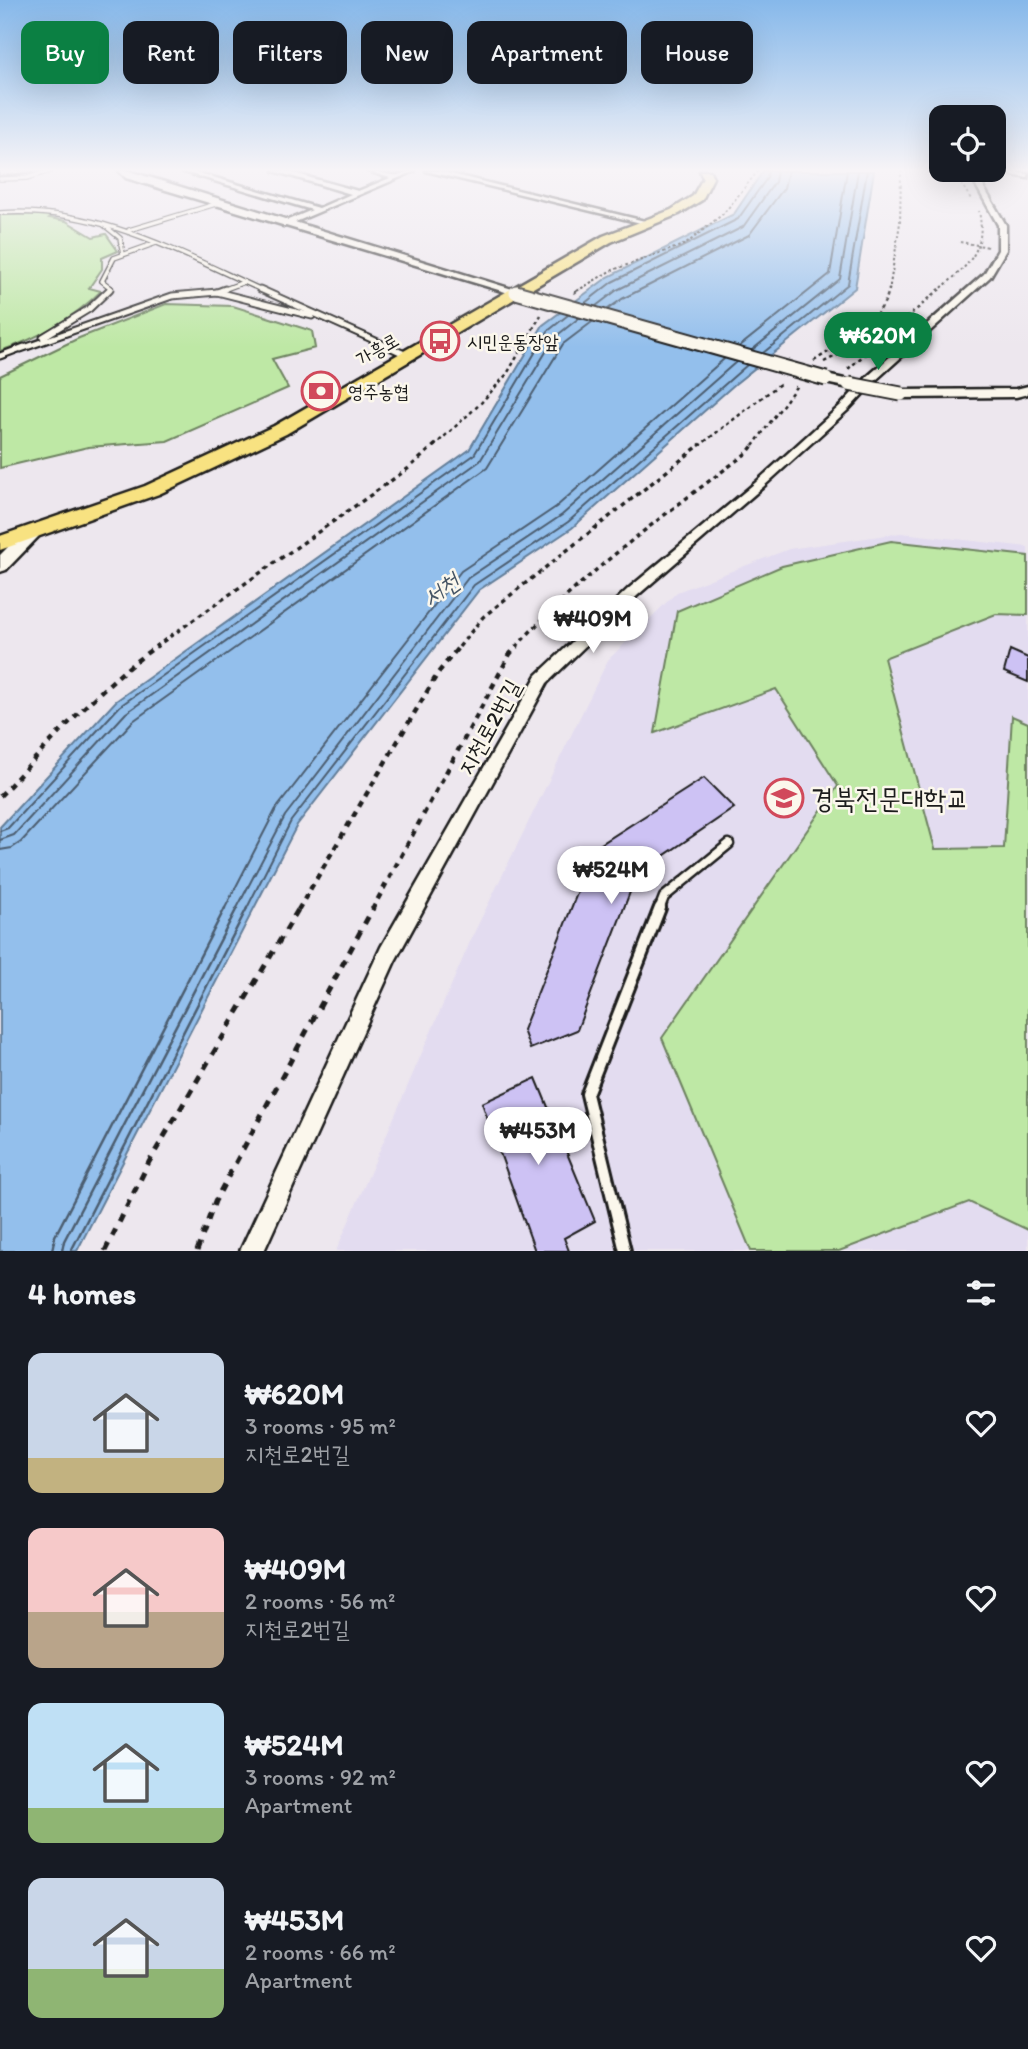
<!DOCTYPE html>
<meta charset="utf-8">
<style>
body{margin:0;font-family:Itim,"Poor Story",sans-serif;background:#242831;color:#f1f3f6;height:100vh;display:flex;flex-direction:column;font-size:26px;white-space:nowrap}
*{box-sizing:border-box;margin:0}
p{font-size:23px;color:#9ea1a6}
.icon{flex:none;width:38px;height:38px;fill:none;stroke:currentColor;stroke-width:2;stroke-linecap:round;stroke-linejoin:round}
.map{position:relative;height:1251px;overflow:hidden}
.panel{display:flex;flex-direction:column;background:#171b24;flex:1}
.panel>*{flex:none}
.guide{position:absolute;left:21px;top:21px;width:987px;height:63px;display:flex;gap:14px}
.fabs{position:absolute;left:929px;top:105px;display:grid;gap:14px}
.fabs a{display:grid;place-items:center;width:77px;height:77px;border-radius:14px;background:#171b24;box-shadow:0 7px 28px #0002;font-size:35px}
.price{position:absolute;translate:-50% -60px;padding:0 16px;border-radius:24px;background:#fff;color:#222;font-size:23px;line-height:46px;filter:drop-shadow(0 2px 4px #0008)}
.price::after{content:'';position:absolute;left:50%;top:42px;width:21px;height:16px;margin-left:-10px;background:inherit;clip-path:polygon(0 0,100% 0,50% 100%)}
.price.current{background:#0b8043;color:#fff}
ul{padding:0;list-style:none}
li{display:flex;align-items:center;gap:21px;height:175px;padding:0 28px}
li span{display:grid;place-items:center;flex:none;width:196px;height:140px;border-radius:14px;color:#555}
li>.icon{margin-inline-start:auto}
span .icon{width:84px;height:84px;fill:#fffc;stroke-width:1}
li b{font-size:30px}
h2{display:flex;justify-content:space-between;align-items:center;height:84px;padding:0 28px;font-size:30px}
.tag{padding:0 24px;border-radius:14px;background:#171b24;box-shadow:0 7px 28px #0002;font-size:24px;line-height:63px}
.tag.current{background:#0b8043;color:#fff}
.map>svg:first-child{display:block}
.built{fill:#e3dcf0}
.green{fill:#bee8a5;stroke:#6d8260;stroke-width:2}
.water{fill:#93bfec;stroke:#637e99;stroke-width:2}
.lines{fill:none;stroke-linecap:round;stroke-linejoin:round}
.shore-far1{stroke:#4c5d6f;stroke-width:2}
.shore{stroke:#4c5d6f;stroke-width:2.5}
.building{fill:#cdc2f4;stroke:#1c1c1c;stroke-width:2}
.lane-far3-casing{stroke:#1c1c1c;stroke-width:6}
.lane-far2-casing{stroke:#1c1c1c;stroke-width:9}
.lane-far1-casing{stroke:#1c1c1c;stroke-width:13}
.lane-casing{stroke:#1c1c1c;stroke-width:16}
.street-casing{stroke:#1c1c1c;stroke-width:5}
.secondary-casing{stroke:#1c1c1c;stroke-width:5}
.primary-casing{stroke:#1c1c1c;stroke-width:5}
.path-far4{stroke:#1c1c1c;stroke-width:2;stroke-dasharray:2.5 2.5;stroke-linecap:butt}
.path-far3{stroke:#1c1c1c;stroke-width:2.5;stroke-dasharray:3.5 3.5;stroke-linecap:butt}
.path-far2{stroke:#1c1c1c;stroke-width:3.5;stroke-dasharray:4.5 4.5;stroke-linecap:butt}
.path-far1{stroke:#1c1c1c;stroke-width:4.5;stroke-dasharray:6 6;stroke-linecap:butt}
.path{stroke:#1c1c1c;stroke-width:5;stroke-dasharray:8 8;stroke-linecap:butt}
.lane-far3{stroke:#fbf7ec;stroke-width:3.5}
.lane-far2{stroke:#fbf7ec;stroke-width:5}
.lane-far1{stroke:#fbf7ec;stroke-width:8}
.lane{stroke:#fbf7ec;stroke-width:10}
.street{fill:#fbf7ec;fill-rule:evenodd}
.secondary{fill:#fbf7ec;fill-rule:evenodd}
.primary{fill:#f8e281;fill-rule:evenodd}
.secondary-bridge-casing{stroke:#1c1c1c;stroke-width:17;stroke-linecap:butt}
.secondary-bridge{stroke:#fbf7ec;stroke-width:13}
.labels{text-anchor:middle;stroke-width:5;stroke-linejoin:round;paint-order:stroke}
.far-poi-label{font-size:19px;fill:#1c1c1c;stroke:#fbf7ec;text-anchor:start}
.far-street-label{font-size:19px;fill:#1c1c1c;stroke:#fbf7ec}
.street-label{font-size:23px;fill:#1c1c1c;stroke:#fbf7ec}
.water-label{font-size:24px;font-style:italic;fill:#465565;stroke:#fbf7ec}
.near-poi-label{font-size:28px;fill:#1c1c1c;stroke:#fbf7ec;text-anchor:start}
</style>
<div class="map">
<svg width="1028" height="1251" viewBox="0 0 1028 1251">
<rect width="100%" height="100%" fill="#ede7ee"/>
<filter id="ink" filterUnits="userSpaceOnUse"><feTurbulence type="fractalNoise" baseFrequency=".0143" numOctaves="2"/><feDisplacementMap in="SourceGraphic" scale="14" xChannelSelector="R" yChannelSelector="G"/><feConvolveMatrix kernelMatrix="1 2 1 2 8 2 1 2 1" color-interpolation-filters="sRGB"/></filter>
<g filter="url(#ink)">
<polygon class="built" points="901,533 1028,547 1028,1251 336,1251 473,935 608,660 677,592 789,549"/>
<g class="green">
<path d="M54 214 49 218 66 221 93 237 106 234 118 251 102 258V269L89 288 101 291C74 318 37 339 0 351V215Z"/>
<polygon points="166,304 233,306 312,331 315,348 272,359 288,388 167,441 88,447 0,468 0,376 79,338"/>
<polygon points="891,541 1028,556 1028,615 996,614 884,658 935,849 1004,848 1012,716 1028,723 1028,1230 969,1202 839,1251 751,1251 662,1038 838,786 776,689 655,733 677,611 782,566"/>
</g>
<polygon class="water" points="763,171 874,171 855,288 735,384 572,528 479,590 297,825 77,1251 0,1251 0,827 116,701 469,450 543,325 608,277 734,214"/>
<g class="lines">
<g class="shore-far1">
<polyline points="585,303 612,282 738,219 767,178 768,171"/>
<polyline points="596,306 617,290 743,227 775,182 777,171"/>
<polyline points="608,309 622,299 749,235 784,188 788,171"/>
<polyline points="740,346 830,274 847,171"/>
<polyline points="752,350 840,279 858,171"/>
<polyline points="763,353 848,284 867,171"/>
<polyline points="0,831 8,828 120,706 474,455 548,331 568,315"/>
<polyline points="0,840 14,835 126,713 480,461 555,337 579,318"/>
<polyline points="0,850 12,848 21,842 133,721 487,468 563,344 592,322"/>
<polyline points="224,910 276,809 461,571 556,507 724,359"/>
<polyline points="236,910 285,816 468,578 562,515 736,362"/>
<polyline points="246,910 291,821 474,585 568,522 747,365"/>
</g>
<g class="shore">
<polyline points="52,1251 55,1236 225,908"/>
<polyline points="62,1251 64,1241 237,908"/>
<polyline points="71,1251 247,908"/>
</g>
</g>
<g class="building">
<polygon points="1010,650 1028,658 1028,682 1004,672"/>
<polygon points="704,778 734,808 637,874 577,1030 530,1049 523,1030 595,848"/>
<polygon points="536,1078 595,1221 564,1238 569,1251 535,1251 482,1103"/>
</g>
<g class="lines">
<defs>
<g id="lane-far3">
<polyline points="0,179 27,178 50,171"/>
<path d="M0 213C97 206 179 253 264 291"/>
<polyline points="104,225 120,238 123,254"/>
<polyline points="129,230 219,203"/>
<polyline points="108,291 111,288 102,281 114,258 156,243"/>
<polyline points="220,291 244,282"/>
</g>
<g id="lane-far2">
<polyline points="260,289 407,355"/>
<polyline points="217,292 225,289"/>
<polyline points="43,337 89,309 110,289"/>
<polyline points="21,349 172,296 217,292 312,316"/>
<polyline points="0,356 24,347"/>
</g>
<polyline id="lane-far1" points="659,910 664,897 729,844"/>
<polyline id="lane" points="625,1251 587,1094 660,908"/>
<g id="street">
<polygon points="0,171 32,171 0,175"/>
<path d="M181 171H192L319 208 351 194 274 171H286L358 191 390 178 368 171C377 171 389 176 398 175 404 173 408 171 415 171L286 226H283V222L312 210Z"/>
<polygon points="426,171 439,171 649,222 645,224"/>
<polygon points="968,171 974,171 1006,225 1006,250 990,277 876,380 849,409 763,487 638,595 547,683 395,961 264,1251 240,1251 381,947 537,675 628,589 755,483 841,405 868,376 984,274 998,250 998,225"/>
<polygon points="999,171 1028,174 1028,178 1002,173"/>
</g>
<g id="secondary">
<polygon points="119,171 129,171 522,292 512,294 126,178"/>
<polygon points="826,375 854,381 856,384 849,388 821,382 821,376"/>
<polygon points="1028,386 1028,394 1016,397 901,398 894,394 901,390 1016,389"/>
<polygon points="32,528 38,529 41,533 38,537 6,570 0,572 0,555 26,529"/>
</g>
<polygon id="primary" points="700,171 710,171 713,178 702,200 679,214 611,242 286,434 159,494 0,550 0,536 145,486 274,426 603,236 671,210 693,196 703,178"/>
</defs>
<use href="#lane-far3" class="lane-far3-casing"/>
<use href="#lane-far2" class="lane-far2-casing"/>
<use href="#lane-far1" class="lane-far1-casing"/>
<use href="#lane" class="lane-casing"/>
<use href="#street" class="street-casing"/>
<use href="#secondary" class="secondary-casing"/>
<use href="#primary" class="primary-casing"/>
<g class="path-far4">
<polyline points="953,171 971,199"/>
<polyline points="960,242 989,247"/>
<polyline points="577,291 610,271 686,244 724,213 758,171"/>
<polyline points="889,291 900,223 901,171"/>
<path d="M938 291C966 267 987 252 979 211"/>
</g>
<g class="path-far3">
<polyline points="574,293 580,289"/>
<path d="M814 361C840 344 883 322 889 289"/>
<polyline points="824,362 901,323"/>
<polyline points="848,369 940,289"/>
<polyline points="434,446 480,404 507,374 541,315"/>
<polyline points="699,446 781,383"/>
<polyline points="753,446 798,384"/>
</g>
<g class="path-far2">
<polyline points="155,647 409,468 436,444"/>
<polyline points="459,647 483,617 701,444"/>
<path d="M516 647C584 572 667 513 748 452L754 444"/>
</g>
<g class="path-far1">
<path d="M0 796C50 743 98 687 158 645"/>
<polyline points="298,910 438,673 460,645"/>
<polyline points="372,910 510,654 518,645"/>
</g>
<g class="path">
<polyline points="105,1251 149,1162 299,908"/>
<polyline points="197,1251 215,1201 373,908"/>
</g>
<use href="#lane-far3" class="lane-far3"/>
<use href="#lane-far2" class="lane-far2"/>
<use href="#lane-far1" class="lane-far1"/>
<use href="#lane" class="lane"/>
<use href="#street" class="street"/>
<use href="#secondary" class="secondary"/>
<use href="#primary" class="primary"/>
<defs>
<g id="secondary-bridge">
<polyline points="516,292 826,379"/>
<polyline points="849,384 901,394"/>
</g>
</defs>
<use href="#secondary-bridge" class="secondary-bridge-casing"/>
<use href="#secondary-bridge" class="secondary-bridge"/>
</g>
</g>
<linearGradient id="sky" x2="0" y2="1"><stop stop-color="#86b8ea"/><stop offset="0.49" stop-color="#f7f4f7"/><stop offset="1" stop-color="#f7f4f7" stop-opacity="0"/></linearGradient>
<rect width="1028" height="347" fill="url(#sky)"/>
<defs>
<symbol id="bus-ring" viewBox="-11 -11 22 22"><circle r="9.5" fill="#fbf7ec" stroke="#d1495b" stroke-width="1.5"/><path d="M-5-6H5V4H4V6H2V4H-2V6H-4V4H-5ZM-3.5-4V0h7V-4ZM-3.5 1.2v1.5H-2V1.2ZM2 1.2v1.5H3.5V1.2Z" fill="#d1495b"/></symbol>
<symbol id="bank-ring" viewBox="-11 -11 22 22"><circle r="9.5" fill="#fbf7ec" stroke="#d1495b" stroke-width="1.5"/><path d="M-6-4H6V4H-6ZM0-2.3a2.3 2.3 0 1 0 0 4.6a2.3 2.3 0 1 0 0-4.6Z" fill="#d1495b"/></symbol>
<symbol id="university-ring" viewBox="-11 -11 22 22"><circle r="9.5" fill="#fbf7ec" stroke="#d1495b" stroke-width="1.5"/><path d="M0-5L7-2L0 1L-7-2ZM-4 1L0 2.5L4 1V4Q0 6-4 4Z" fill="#d1495b"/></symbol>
</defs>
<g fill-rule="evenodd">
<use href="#bus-ring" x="418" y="319" width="44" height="44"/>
<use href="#bank-ring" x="299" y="369" width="44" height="44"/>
<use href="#university-ring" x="762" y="776" width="44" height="44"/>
</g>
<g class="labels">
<g class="far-poi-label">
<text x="467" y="348">시민운동장앞</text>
<text x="348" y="398">영주농협</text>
</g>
<g class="far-street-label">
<text transform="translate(377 349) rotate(-30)" y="7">가흥로</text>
</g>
<g class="street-label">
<text transform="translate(489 727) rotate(-61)" y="8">지천로2번길</text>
</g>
<g class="water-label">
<text transform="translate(441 590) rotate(-36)" y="8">서천</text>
</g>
<g class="near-poi-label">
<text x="811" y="808">경북전문대학교</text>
</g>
</g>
</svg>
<div class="fabs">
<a><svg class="icon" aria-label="locate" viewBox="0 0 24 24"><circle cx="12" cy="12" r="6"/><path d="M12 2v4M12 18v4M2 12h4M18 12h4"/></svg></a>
</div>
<b class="price current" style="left:878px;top:372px">₩620M</b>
<b class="price" style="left:593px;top:655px">₩409M</b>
<b class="price" style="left:611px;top:906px">₩524M</b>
<b class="price" style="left:538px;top:1167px">₩453M</b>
<div class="guide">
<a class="tag current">Buy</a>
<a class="tag">Rent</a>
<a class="tag">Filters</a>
<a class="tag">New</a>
<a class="tag">Apartment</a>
<a class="tag">House</a>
</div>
</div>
<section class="panel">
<h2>4 homes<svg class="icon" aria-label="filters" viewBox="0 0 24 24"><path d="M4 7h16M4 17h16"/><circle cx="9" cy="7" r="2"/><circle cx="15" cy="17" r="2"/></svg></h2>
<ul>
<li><span style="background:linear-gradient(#c9d6e8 75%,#c2b280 0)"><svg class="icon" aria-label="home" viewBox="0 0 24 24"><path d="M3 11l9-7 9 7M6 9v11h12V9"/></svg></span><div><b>₩620M</b><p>3 rooms · 95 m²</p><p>지천로2번길</p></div><svg class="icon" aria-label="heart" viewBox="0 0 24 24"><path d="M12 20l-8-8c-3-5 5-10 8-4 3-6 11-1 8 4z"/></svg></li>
<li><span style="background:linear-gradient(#f6c9c9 60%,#b9a48a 0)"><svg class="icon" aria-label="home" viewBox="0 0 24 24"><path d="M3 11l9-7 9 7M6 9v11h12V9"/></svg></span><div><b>₩409M</b><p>2 rooms · 56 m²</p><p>지천로2번길</p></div><svg class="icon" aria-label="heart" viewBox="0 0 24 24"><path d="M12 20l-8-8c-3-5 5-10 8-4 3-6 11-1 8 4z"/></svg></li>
<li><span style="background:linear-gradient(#bfe0f5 75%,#8fb573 0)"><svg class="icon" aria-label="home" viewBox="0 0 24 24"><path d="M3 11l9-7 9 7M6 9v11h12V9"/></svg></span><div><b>₩524M</b><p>3 rooms · 92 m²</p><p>Apartment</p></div><svg class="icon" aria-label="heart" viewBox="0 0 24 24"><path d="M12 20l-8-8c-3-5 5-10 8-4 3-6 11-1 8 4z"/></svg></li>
<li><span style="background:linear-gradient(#c9d6e8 65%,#8fb573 0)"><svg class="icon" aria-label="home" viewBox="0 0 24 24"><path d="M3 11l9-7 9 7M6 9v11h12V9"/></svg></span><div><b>₩453M</b><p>2 rooms · 66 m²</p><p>Apartment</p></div><svg class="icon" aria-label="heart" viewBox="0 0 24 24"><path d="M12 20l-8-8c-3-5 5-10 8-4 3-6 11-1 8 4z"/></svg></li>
</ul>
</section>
